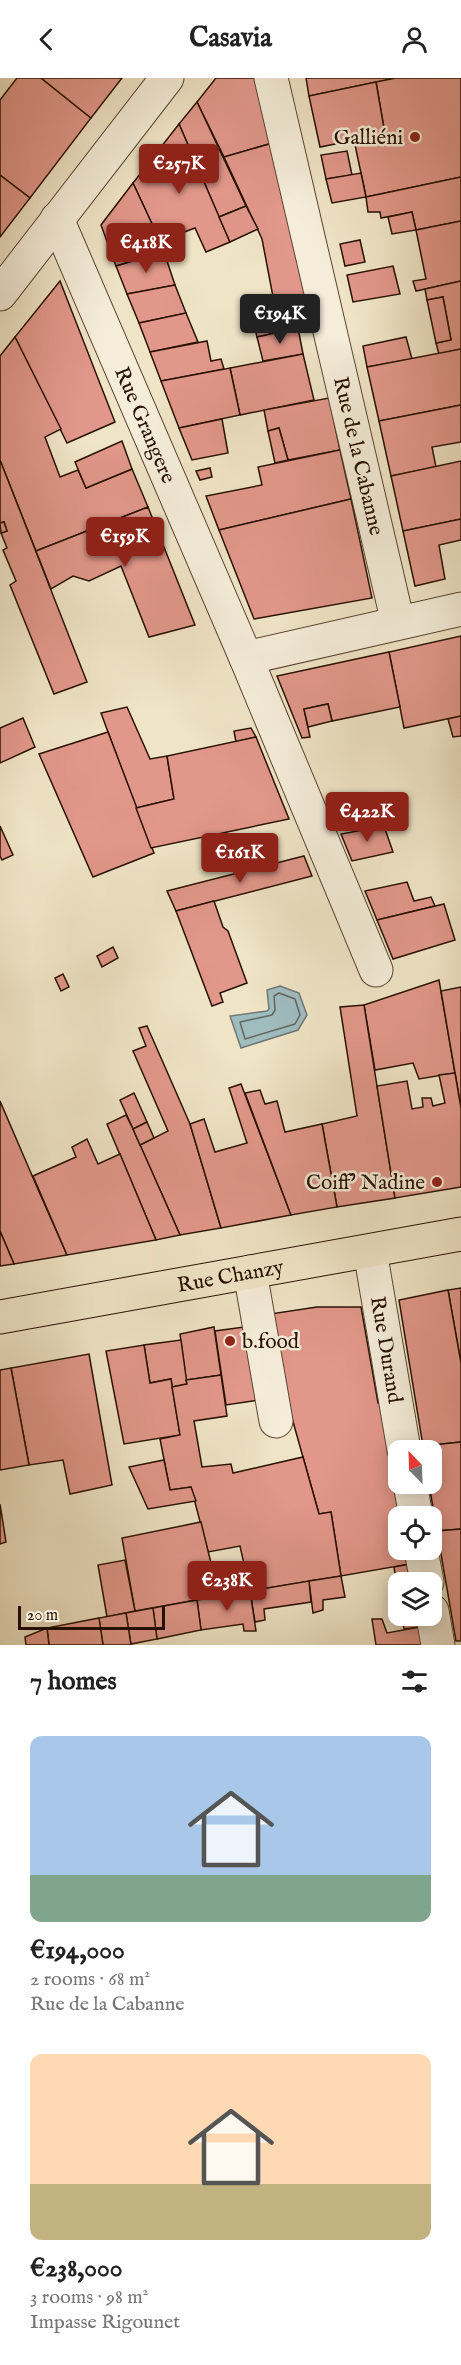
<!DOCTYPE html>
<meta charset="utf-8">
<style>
body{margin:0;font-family:"IM FELL English",serif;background:#f2f2f2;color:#222;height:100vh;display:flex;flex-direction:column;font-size:22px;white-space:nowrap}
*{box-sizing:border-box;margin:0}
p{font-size:20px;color:#767676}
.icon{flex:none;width:33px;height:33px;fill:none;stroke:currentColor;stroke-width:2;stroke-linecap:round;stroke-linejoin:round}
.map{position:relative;height:1567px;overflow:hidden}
.sheet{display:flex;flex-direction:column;background:#fff;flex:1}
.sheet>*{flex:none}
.needle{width:39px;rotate:337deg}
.controls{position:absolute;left:388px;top:1362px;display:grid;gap:12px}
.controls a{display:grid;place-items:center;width:54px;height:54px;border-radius:12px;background:#fff;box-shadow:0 3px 15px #0003;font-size:30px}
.scale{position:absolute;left:18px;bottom:15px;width:147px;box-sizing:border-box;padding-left:6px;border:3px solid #281100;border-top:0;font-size:16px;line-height:21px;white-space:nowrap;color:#281100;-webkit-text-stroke:4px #f5edda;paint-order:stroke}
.price{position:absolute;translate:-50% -51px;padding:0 14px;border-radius:6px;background:#8f2418;color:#fff;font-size:20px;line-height:39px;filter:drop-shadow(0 2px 3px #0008)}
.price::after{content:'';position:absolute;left:50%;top:36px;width:18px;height:14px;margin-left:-9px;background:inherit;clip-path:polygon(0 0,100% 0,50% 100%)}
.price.current{background:#222;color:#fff}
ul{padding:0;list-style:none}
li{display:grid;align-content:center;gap:12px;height:318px;padding:0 30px}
li span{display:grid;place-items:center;height:186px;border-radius:12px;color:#555}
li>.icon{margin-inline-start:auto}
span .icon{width:108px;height:108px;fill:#fffc;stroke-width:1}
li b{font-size:26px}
h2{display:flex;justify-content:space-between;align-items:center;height:72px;padding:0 30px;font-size:26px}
header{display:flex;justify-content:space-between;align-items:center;height:78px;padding:0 30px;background:#fff;font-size:27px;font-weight:700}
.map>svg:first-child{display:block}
.water{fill:#9fbcbf;stroke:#6f7873;stroke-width:1.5}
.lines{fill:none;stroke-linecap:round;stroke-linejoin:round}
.shore{stroke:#646660;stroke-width:1.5}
.building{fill:#e1978a;stroke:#281100;stroke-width:1.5}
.minor-casing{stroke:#5a4632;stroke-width:35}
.major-casing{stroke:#281100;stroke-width:35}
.minor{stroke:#f5edda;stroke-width:33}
.major{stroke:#efe4c6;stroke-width:33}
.poi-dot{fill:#8f2418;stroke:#f5edda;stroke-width:2}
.labels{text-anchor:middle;stroke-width:5;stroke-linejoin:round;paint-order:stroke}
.poi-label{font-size:21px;fill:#281100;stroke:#f5edda;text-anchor:end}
.street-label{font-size:21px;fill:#281100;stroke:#f5edda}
</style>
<header><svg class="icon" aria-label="back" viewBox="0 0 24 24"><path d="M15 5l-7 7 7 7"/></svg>Casavia<svg class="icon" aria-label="person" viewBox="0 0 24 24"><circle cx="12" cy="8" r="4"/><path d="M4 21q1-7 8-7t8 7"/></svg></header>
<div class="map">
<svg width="461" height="1567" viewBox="0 0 461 1567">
<rect width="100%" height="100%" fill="#efe4c6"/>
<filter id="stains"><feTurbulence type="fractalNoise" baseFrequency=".00333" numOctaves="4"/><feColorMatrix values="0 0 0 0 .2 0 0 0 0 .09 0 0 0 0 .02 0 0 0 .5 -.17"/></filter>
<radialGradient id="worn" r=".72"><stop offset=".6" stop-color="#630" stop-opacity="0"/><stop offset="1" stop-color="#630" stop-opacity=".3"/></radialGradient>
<polygon class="water" points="280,908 299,915 307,937 298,952 241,970 230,938 267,933 269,931 267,912"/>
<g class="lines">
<polygon class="shore" points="279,915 295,921 300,937 295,946 245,961 240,944 272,937 275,932 274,918"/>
</g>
<g class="building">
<polygon points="17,0 41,0 91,40 30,120 0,97 0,22"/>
<polygon points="41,0 122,0 91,40"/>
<polygon points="216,0 262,0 276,64 224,79 197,24"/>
<polygon points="306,0 396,0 309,18"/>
<polygon points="396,0 461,0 461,99 366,119 354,62 385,56 376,4"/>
<polygon points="376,4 385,56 320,69 309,18"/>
<polygon points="197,24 246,128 219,139 179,46"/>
<polygon points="179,46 230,164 206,174 195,150 160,163 133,105"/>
<polygon points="276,64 309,219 274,224 262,161 224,79"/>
<polygon points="347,73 352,97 326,101 321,77"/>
<polygon points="361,95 366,119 332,125 326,101"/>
<polygon points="0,97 30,120 0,159"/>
<polygon points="461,99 461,143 416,152 412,134 381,140 380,134 368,134 366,119"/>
<polygon points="133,105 160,163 113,180 101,147"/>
<polygon points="246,128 258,151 230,164 219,139"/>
<polygon points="412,134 416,152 392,156 388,139"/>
<polygon points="461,143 461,203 416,213 413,203 426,201 416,152"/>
<polygon points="360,162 365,184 345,188 340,166"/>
<polygon points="160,163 164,174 116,188 113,180"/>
<polygon points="164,174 175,207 127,216 116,188"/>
<polygon points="393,188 400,216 353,224 347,197"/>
<polygon points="60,203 115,344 67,365 15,259"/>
<polygon points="461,203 461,271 439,276 436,265 451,262 443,219 427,222 425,211"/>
<polygon points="175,207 186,235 139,245 127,216"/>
<polygon points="272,217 274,224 309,219 310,228 294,233 298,250 257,259 248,221"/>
<polygon points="443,219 451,262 436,265 427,222"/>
<polygon points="186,235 198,264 150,274 139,245"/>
<polygon points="298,250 303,276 263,283 257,259"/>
<polygon points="15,259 61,351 45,359 60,399 78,392 86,410 132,391 148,429 36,473 0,382 0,278"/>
<polygon points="406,259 412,281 367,289 363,268"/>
<polygon points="207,263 211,283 221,281 224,291 161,303 150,274"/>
<polygon points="461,271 461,327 379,343 367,289"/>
<polygon points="303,276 314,322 240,337 230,290"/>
<polygon points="230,290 240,337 179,350 161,303"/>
<polygon points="329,320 340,372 288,382 279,350 268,353 264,332"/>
<polygon points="461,327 461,364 432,369 436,389 391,398 379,343"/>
<polygon points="222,341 228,375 192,382 179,350"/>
<polygon points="279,350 288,382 275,385 268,353"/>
<polygon points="122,363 132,391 86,410 75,384"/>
<polygon points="340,372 351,421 219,452 206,418 262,407 258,389"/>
<polygon points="0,382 87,604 54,616 10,507 16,503 3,472 7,470 1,455 7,453 4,444 0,445"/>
<polygon points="461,383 461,441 403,453 391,398"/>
<polygon points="210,390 212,399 200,402 196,393"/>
<polygon points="351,421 372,520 254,541 219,452"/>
<polygon points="148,429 195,547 149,559 121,488 89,503 73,498 51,511 36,473"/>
<polygon points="461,441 461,462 439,467 445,501 415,508 403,453"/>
<polygon points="4,444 7,453 1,455 0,445"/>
<polygon points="461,558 461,638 404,650 389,574"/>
<polygon points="389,574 400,629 332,643 328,626 304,631 310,659 302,660 277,598"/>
<polygon points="328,626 332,643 308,649 304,631"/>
<polygon points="127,629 150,681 167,678 174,721 136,730 101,635"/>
<polygon points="461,638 461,658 453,659 448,641"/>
<polygon points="23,640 35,669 0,685 0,650"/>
<polygon points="251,650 256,659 236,664 234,653"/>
<polygon points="108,654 154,775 93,799 39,676"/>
<polygon points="256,659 289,741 151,770 136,730 174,721 167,678"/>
<polygon points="0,748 13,777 2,782 0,778"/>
<polygon points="384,748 393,774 352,783 341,756"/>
<polygon points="304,778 312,798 176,833 167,813"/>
<polygon points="407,804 414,823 431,819 435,828 377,842 365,813"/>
<polygon points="214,823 223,849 228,853 247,905 220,915 223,924 212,928 176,833"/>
<polygon points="444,826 455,862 393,881 377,842"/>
<polygon points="113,869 118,880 102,889 97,878"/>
<polygon points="63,896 69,909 61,913 55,900"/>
<polygon points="439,902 455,995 419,1001 413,985 375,992 364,927"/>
<polygon points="461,909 461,1030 441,913"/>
<polygon points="364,927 395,1120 337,1129 322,1046 357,1038 340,929"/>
<polygon points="147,948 190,1046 221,1150 180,1157 140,1067 168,1053 133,973 146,968 139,950"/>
<polygon points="455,995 461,1030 461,1109 395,1120 377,1008 407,1003 412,1031 423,1029 422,1020 431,1020 433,1028 445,1025 439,997"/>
<polygon points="241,1006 291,1137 221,1150 190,1046 204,1041 215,1074 247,1065 229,1010"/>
<polygon points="260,1012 265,1026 277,1023 285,1054 322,1046 337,1129 291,1137 245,1015"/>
<polygon points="134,1015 147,1044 133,1051 120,1022"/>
<polygon points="0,1023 40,1116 67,1177 14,1186 0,1153"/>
<polygon points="126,1037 133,1051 180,1157 156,1162 107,1046"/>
<polygon points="147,1044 154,1060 140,1067 133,1051"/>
<polygon points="87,1061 98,1086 120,1076 156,1162 67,1177 33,1098 76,1079 72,1069"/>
<polygon points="0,1153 14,1186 0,1188"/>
<polygon points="461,1210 461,1285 448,1212"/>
<polygon points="448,1212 461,1285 461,1364 423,1368 399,1222"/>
<polygon points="317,1229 361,1229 378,1325 385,1329 402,1438 399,1438 399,1472 408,1472 410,1486 341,1498 331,1434 319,1436 290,1333 270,1236"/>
<polygon points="214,1249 221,1297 186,1302 180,1256"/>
<polygon points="244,1249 259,1322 226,1327 215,1253"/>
<polygon points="181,1262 187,1306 172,1309 171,1301 150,1305 144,1267"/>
<polygon points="144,1267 150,1305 171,1301 180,1357 124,1366 106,1273"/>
<polygon points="89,1276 112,1407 70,1416 63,1382 29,1387 11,1290"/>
<polygon points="11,1290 29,1387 0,1392 0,1292"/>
<polygon points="221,1297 227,1338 194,1343 202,1389 231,1386 233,1395 303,1379 319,1436 331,1434 341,1498 250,1513 240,1468 208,1474 191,1409 170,1412 160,1361 180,1357 172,1309 187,1306 186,1302"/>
<polygon points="461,1364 461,1451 437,1453 429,1406 432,1406 432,1372 424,1372 423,1368"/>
<polygon points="164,1382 170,1412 191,1409 196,1423 148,1431 129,1389"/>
<polygon points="0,1426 6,1464 0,1466"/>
<polygon points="201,1444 219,1518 135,1533 122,1460"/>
<polygon points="461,1451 461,1563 456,1563 437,1453"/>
<polygon points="125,1482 135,1533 107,1539 98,1487"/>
<polygon points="410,1486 413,1504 399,1504 398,1514 394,1489"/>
<polygon points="341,1498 345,1519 323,1522 323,1532 313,1535 309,1503"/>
<polygon points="309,1503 311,1524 264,1531 265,1542 255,1544 250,1513"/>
<polygon points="250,1513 256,1553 244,1553 243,1546 201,1552 197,1522"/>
<polygon points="197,1522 201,1552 157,1561 153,1530"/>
<polygon points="153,1530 157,1561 131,1566 126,1535"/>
<polygon points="126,1535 131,1567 103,1567 99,1540"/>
<polygon points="402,1538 419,1538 420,1549 404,1551"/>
<polygon points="99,1540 103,1567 49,1567 47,1550"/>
<polygon points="372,1541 382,1541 387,1555 420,1549 423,1567 376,1567"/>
<polygon points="47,1550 49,1567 26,1567 25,1559"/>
</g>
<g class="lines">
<defs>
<g id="minor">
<path id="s1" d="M271 0 398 545"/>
<path id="s2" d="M57 141 246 580 461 531"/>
<polyline points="0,216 167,0"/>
<polyline points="246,580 376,892"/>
<path id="s3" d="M370 1173 404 1372"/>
<polyline points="250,1194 276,1343"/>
<polyline points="410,1406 416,1438"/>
<polyline points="421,1472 427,1504"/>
<polyline points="432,1533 438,1567"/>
</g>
<g id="major">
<path id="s4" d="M0 1239 461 1156"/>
</g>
</defs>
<use href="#minor" class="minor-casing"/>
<use href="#major" class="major-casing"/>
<use href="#minor" class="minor"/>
<use href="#major" class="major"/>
</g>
<g class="poi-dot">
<circle cx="415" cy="59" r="6"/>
<circle cx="437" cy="1104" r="6"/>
<circle cx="230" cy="1263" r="6"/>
</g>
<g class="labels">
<g class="poi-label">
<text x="403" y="66">Galliéni</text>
<text x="425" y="1111">Coiff' Nadine</text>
<text x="242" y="1270" text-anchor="start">b.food</text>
</g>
<g class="street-label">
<text dy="7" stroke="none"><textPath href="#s2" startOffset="224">Rue Grangere</textPath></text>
<text dy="7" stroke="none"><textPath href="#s1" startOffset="388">Rue de la Cabanne</textPath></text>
<text dy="7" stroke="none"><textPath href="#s4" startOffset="234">Rue Chanzy</textPath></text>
<text dy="7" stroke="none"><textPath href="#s3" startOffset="100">Rue Durand</textPath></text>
</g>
</g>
<rect width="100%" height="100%" filter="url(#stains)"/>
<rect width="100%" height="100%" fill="url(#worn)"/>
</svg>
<div class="controls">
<a><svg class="needle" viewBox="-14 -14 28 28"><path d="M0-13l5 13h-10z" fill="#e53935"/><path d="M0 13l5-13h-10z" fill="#767676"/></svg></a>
<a><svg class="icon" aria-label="locate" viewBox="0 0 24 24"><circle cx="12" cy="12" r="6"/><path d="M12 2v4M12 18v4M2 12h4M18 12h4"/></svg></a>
<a><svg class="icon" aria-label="layers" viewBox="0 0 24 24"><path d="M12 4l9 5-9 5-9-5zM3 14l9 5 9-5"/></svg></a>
</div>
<div class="scale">20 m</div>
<b class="price" style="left:179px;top:117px">€257K</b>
<b class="price" style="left:146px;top:196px">€418K</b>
<b class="price current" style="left:280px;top:267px">€194K</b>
<b class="price" style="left:125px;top:490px">€159K</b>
<b class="price" style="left:367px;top:765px">€422K</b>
<b class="price" style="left:240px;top:806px">€161K</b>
<b class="price" style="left:227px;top:1534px">€238K</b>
</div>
<section class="sheet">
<h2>7 homes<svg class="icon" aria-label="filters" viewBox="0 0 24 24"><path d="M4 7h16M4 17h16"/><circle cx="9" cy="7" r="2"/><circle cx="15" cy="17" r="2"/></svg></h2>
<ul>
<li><span style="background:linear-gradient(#a9c7e8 75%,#7fa58c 0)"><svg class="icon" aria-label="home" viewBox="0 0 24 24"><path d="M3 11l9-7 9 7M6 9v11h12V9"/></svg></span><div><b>€194,000</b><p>2 rooms · 68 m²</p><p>Rue de la Cabanne</p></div></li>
<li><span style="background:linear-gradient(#ffd9b3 70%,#c2b280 0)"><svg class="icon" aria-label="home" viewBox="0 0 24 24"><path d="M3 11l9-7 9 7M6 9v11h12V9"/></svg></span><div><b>€238,000</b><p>3 rooms · 98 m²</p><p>Impasse Rigounet</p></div></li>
</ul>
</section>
